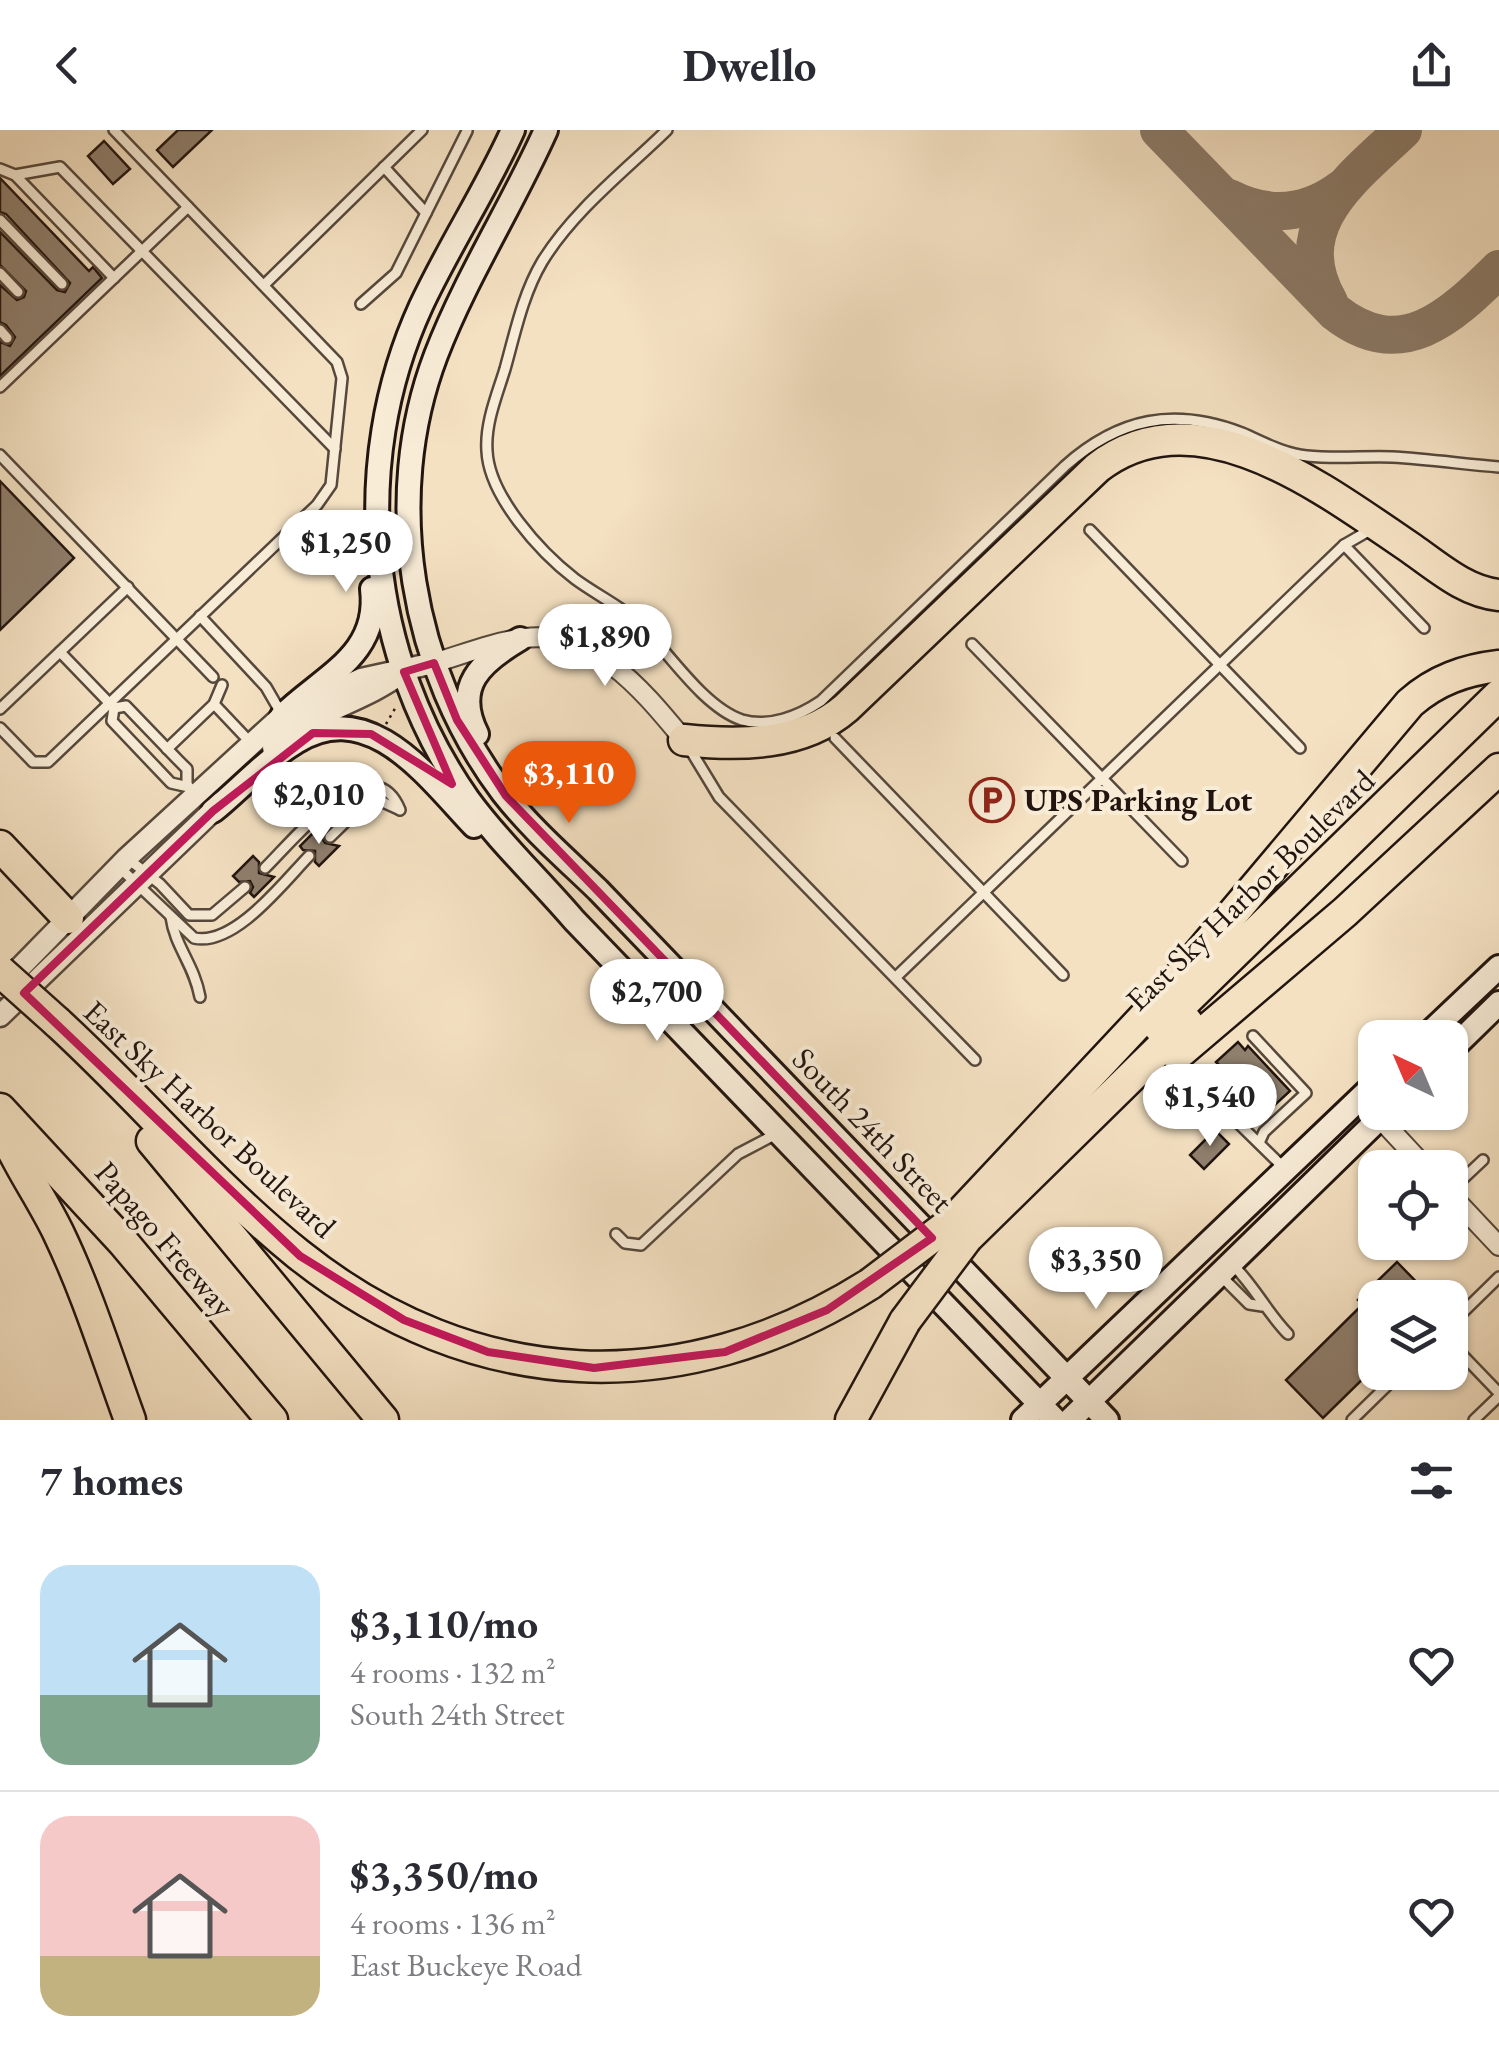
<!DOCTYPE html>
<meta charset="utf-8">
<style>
body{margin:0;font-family:"EB Garamond",serif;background:#f7f7f7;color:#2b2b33;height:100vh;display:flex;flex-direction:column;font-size:38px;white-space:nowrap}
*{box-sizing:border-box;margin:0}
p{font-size:32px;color:#7c7c81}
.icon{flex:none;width:55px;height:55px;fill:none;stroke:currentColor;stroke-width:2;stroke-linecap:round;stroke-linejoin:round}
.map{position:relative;height:1290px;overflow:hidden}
.details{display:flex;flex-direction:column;background:#fff;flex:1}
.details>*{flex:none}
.needle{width:65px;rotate:316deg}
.tools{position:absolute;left:1358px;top:890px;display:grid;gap:20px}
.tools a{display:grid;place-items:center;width:110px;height:110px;border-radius:20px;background:#fff;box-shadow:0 2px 8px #0004;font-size:50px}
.price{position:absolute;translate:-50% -85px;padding:0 22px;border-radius:35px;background:#fff;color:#222;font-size:32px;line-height:65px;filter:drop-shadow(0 2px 5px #0008)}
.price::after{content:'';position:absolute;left:50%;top:60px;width:30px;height:22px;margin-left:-15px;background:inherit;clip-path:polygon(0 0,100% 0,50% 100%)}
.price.active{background:#ea580c;color:#fff}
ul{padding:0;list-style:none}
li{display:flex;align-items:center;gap:30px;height:250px;padding:0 40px}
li+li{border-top:2px solid #e1e1e2}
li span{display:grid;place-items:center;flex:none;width:280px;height:200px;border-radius:30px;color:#555}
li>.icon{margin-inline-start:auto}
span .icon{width:120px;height:120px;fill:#fffc;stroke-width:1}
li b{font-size:42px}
h2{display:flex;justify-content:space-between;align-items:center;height:120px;padding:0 40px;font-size:42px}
header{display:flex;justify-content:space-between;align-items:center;height:130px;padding:0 40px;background:#fff;font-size:45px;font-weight:700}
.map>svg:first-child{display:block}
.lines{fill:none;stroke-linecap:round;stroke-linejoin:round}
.taxiway{stroke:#8b7b69;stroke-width:38}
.building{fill:#8f7f6d;stroke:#221510;stroke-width:2.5}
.service-casing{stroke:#56483c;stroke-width:14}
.minor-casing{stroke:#56483c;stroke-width:22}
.tertiary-casing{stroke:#56483c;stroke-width:25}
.secondary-casing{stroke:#221510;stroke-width:28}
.motorway-casing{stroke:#221510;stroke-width:35}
.path{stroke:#221510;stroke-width:2.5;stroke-dasharray:2.5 5;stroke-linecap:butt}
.service{stroke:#f8ecd7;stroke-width:9}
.minor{stroke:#f8ecd7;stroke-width:18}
.tertiary{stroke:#f8ecd7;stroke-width:20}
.secondary{stroke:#f8ecd7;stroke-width:22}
.motorway{stroke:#f4e1c2;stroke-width:30}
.motorway-bridge-casing{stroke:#221510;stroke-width:35;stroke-linecap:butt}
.motorway-bridge{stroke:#f4e1c2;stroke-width:30}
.marked{fill:none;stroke:#c2185b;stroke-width:8;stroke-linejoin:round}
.labels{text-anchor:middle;stroke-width:8;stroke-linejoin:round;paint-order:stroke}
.poi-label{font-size:32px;font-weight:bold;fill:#221510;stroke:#f8ecd7;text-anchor:start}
.street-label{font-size:32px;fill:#221510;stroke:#f8ecd7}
</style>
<header><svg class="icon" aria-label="back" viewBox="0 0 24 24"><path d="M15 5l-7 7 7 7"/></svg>Dwello<svg class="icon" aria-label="share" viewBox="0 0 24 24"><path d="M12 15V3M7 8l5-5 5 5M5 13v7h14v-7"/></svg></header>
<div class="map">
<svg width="1499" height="1290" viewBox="0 0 1499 1290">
<rect width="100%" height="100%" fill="#f4e1c2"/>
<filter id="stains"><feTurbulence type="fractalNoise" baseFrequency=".002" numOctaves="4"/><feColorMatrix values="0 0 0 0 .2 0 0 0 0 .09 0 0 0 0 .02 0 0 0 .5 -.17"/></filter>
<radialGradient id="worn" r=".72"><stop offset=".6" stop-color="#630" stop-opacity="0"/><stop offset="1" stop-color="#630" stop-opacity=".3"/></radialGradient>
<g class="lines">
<g class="taxiway">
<path d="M1159 0 1335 182C1402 235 1452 185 1499 139"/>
<path d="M1229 68C1268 88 1306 85 1341 59"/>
<path d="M1329 172C1285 95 1353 48 1403 0"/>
</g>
</g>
<g class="building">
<polygon points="178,0 212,0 173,37 157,20"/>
<polygon points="104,11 130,39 113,54 88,26"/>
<polygon points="0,48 89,141 93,137 102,148 0,246 0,212 10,216 15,207 6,195 0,192 0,155 17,170 24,167 26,161 0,135 0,102 57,160 65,162 70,153 6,84 0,82"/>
<polygon points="0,351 74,428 0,500"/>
<polygon points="319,697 324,702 322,708 325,713 339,716 319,736 315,732 315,721 303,720 300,716"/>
<polygon points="253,726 259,732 259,743 274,747 254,767 250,763 253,757 250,751 239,752 233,746"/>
<polygon points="1238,912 1245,920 1248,916 1290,961 1266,983 1253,969 1249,973 1220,942 1224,940 1216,932"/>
<polygon points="1215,1000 1229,1014 1204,1039 1190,1025"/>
<polygon points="1397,1132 1432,1168 1375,1168 1375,1237 1323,1288 1286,1250 1363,1174 1358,1170"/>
</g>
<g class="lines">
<defs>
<g id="service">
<path d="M667 0C625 41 573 81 542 132 523 164 515 203 505 239 497 265 485 293 487 321 489 366 540 422 575 449 598 466 623 477 643 497 670 525 705 578 742 590 769 598 799 586 821 571L1065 336C1119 288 1174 277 1242 303 1263 312 1284 324 1307 326 1335 329 1364 326 1392 327 1427 329 1463 334 1499 337"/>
<polyline points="384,37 426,83"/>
<polyline points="0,39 15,45 60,37 335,319"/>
<polyline points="15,45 114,148"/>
<polyline points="0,90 62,154"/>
<polyline points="0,143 18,162"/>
<polyline points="264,155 422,0"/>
<polyline points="361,174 396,143 467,1"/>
<polyline points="0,200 7,208"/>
<polyline points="0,257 188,77"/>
<polyline points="0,325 213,547"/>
<polyline points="1090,400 1300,618"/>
<polyline points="1344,415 1424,498"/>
<polyline points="200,486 266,557 281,583"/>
<polyline points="972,514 1182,731"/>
<polyline points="60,522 114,578 126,576 179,631 187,639 187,655"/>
<polyline points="613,533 652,507"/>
<polyline points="214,574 250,612"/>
<polyline points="114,578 112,591 171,653 189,657"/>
<polyline points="0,579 128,457"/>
<polyline points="0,598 33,632 48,632 317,375 331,355 342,248 337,232 114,0"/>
<polyline points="835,608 1063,845"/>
<polyline points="688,616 719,667 975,930"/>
<polyline points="167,619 214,574 222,555"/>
<polyline points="342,666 376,669 398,679"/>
<polyline points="330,707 370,668"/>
<polyline points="127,728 160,754 189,785 212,785 245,757"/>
<path d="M119 737 194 808C234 817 283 753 309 726"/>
<path d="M265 738C291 713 372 611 400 680"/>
<path d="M171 787C175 817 194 834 200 867"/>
<polyline points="896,847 1344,415 1370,400"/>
<polyline points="1253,906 1306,963 1264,1002 1259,1013"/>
<polyline points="1209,947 1236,975 1228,983 1283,1037"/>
<polyline points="1450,1061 1483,1030"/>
<polyline points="616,1104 625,1113 641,1115 738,1024 778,1003"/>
<path d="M1233 1135C1255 1157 1266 1181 1288 1204"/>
<polyline points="1221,1146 1249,1174 1262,1176"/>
<polyline points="1450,1195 1499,1147"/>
<polyline points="1450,1212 1499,1263"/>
<polyline points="1352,1290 1401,1242"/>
<polyline points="1474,1290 1499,1266"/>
</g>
<g id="minor">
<path d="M434 533C464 524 494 512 525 508 595 500 644 562 684 610"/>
<polyline points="1360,967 1426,1038"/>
<polyline points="1450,1064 1499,1116"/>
</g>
<g id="tertiary">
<path d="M273 618C313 580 360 574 402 543"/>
<polyline points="1,857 127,728 282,586 361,549 434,533"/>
<polyline points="0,886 222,672"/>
</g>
<g id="secondary">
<path d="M513 0C486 60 449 116 421 176 348 335 368 527 468 669 499 712 539 749 574 790L1055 1290"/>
<path d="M546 0C512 76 466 147 436 225 381 369 411 541 503 663 531 699 566 729 598 760L1107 1290"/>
<path d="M282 586C323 546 380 525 372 459"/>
<path d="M477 604C453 556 481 532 520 509"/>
<path d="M213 681C240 659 266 630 296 612 370 565 429 649 474 696"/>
<polyline points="1424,908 1499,837"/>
<polyline points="1450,921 1499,873"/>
<polyline points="1023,1290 1375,954"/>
<polyline points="1070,1290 1386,982"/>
</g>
<g id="motorway">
<path d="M684 610C739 616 802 616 846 578L1097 338C1198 260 1326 361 1412 419 1439 438 1466 462 1499 465"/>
<polyline points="0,716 68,788"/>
<path d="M57 892C139 967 211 1054 298 1124 473 1264 682 1273 870 1154"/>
<polyline points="1159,897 1499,565"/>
<polyline points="1177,925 1345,782 1499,639"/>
<polyline points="0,979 123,1112 272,1290"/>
<path d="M0 993C15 1031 40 1065 58 1102 87 1162 107 1227 130 1290"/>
<polyline points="152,1011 383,1290"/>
<path d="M953 1091 1160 870 1410 573C1436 550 1465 540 1499 536"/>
<polyline points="967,1108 1187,892"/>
<polyline points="851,1290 905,1191"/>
</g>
</defs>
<use href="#service" class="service-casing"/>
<use href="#minor" class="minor-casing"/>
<use href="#tertiary" class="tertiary-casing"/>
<use href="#secondary" class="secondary-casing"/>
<use href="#motorway" class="motorway-casing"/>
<polyline class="path" points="386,594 397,575"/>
<use href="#service" class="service"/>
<use href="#minor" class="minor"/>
<use href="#tertiary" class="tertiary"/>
<use href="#secondary" class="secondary"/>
<use href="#motorway" class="motorway"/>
<defs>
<g id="motorway-bridge">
<polyline points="0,841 57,892"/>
<polyline points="870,1154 953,1091"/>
<polyline points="905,1191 967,1108"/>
</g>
</defs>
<use href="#motorway-bridge" class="motorway-bridge-casing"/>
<use href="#motorway-bridge" class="motorway-bridge"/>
</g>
<path class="marked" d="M434 533 457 590 506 666 932 1108 827 1180 725 1222 594 1238 488 1222 404 1190 300 1126 24 863 213 681 313 603 371 604 452 654 404 542Z"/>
<defs>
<symbol id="parking-ring" viewBox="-11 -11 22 22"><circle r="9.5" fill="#f8ecd7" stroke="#8f2418" stroke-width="1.5"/><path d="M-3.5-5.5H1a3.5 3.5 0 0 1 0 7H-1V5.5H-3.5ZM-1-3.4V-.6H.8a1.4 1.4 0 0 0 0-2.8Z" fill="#8f2418"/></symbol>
</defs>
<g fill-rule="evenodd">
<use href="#parking-ring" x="967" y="645" width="50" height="50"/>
</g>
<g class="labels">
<g class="poi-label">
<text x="1024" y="681">UPS Parking Lot</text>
</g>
<g class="street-label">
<text transform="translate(1250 760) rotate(-44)" y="11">East Sky Harbor Boulevard</text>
<text transform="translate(210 989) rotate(43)" y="11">East Sky Harbor Boulevard</text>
<text transform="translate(873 1000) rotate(46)" y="11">South 24th Street</text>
<text transform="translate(165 1109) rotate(49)" y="11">Papago Freeway</text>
</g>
</g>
<rect width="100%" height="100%" filter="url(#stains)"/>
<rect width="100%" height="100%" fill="url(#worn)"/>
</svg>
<div class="tools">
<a><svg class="needle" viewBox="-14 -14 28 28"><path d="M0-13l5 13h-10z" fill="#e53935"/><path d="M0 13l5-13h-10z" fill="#7c7c81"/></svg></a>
<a><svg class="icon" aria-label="locate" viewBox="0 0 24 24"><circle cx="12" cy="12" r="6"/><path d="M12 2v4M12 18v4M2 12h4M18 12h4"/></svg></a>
<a><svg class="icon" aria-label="layers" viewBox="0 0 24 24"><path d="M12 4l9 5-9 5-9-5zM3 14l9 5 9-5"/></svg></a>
</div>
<b class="price" style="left:346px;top:465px">$1,250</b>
<b class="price" style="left:605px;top:559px">$1,890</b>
<b class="price active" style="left:569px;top:696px">$3,110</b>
<b class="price" style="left:319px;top:717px">$2,010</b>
<b class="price" style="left:657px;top:914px">$2,700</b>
<b class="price" style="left:1210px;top:1019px">$1,540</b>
<b class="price" style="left:1096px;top:1182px">$3,350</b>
</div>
<section class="details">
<h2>7 homes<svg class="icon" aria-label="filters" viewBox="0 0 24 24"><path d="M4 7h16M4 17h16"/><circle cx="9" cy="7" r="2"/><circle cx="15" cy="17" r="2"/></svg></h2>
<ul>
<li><span style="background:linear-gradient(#bfe0f5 65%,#7fa58c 0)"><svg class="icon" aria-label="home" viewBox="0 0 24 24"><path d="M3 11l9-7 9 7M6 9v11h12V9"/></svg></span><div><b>$3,110/mo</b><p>4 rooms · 132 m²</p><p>South 24th Street</p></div><svg class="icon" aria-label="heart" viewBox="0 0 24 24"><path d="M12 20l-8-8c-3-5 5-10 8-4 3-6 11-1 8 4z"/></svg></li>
<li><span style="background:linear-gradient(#f6c9c9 70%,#c2b280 0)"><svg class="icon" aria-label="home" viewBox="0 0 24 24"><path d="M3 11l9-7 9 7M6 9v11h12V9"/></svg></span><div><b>$3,350/mo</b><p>4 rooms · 136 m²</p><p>East Buckeye Road</p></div><svg class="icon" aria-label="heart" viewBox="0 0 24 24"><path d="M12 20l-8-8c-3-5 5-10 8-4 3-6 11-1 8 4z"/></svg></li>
</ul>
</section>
